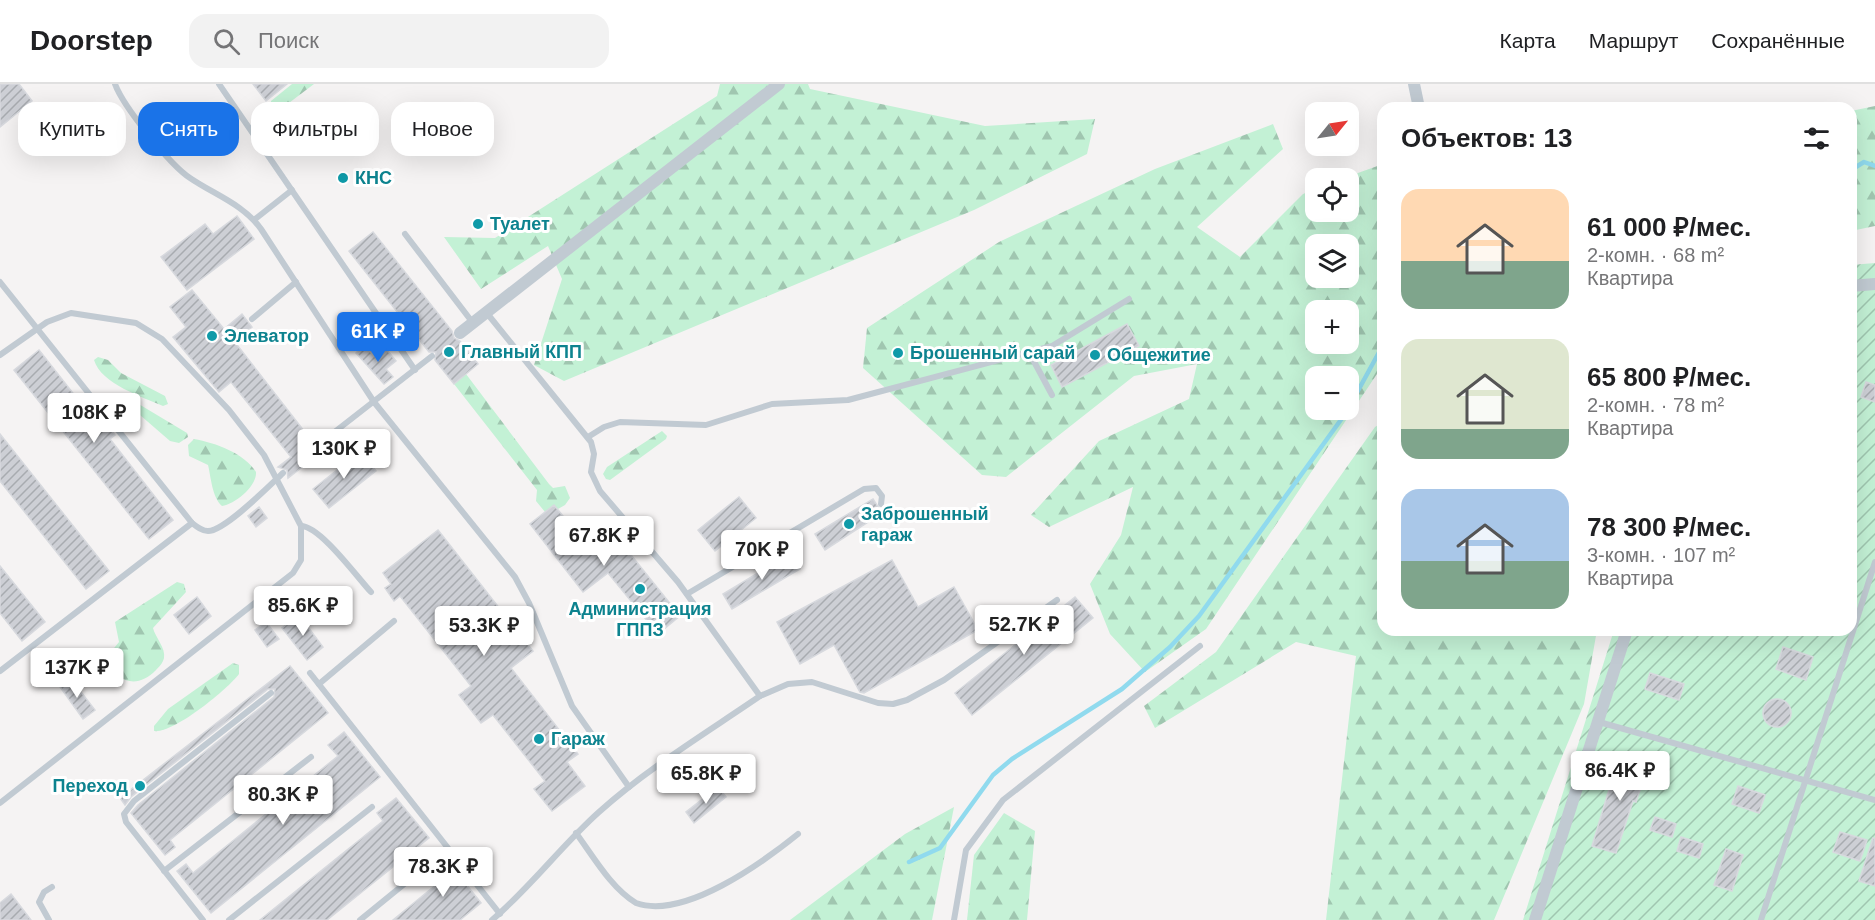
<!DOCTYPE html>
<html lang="ru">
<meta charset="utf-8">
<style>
body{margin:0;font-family:Arial,sans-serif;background:#f2f2f2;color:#202124;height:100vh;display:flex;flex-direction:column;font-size:22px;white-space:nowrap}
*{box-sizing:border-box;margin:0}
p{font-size:20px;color:#757577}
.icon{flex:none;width:33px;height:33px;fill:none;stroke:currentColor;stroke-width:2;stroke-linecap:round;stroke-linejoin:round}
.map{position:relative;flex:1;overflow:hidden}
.sheet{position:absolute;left:1377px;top:18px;width:480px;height:534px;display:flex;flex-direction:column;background:#fff;border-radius:18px;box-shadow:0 6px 24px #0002}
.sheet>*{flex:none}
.guide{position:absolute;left:18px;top:18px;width:570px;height:54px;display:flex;gap:12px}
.needle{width:39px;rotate:60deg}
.buttons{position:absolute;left:1305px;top:18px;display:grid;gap:12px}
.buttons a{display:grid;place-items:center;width:54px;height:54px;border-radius:12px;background:#fff;box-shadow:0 6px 24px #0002;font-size:30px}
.price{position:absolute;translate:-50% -51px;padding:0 14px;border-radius:6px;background:#fff;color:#222;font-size:20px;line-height:39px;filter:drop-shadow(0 2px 3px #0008)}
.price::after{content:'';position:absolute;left:50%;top:36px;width:18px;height:14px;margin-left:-9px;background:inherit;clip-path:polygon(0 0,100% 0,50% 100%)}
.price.on{background:#1a73e8;color:#fff}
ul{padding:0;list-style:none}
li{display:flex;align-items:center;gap:18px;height:150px;padding:0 24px}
li span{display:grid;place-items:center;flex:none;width:168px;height:120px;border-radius:18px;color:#555}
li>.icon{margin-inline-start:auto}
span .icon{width:72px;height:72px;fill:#fffc;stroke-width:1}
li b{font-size:26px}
h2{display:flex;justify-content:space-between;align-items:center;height:72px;padding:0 24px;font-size:26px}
.tag{padding:0 21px;border-radius:18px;background:#fff;box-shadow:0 6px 24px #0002;font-size:21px;line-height:54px}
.tag.on{background:#1a73e8;color:#fff}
header{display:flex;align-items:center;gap:36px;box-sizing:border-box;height:84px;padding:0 30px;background:#fff;border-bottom:2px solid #e0e0e0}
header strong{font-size:28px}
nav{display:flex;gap:33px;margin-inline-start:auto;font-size:21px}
.search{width:420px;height:54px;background:#f2f2f2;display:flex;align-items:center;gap:15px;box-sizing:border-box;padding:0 21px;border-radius:18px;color:#757577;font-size:22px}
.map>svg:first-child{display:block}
.forest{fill:url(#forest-firs);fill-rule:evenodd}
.garden{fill:url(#garden-furrows)}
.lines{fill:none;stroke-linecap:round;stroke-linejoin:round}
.stream{stroke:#90daee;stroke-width:4.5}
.building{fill:url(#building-hatch);stroke:#d7d9de;stroke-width:1.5}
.service{stroke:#c1cad2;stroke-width:6}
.minor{stroke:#c1cad2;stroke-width:12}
.culture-dot{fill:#0f9aa8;stroke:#fff;stroke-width:2}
.labels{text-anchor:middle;stroke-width:6;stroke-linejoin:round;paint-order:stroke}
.culture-label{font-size:18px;font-weight:bold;fill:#0d838f;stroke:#fff;text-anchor:start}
</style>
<header>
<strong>Doorstep</strong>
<div class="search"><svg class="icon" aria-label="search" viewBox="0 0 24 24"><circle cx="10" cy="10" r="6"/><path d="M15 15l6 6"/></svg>Поиск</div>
<nav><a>Карта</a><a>Маршрут</a><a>Сохранённые</a></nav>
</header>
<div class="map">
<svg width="1875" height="836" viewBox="0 0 1875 836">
<defs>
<pattern id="forest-firs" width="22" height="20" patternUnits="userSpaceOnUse" patternTransform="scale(1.5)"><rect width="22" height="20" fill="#c3f1d5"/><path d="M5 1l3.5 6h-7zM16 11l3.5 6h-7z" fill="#a0c6b0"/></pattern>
<pattern id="garden-furrows" width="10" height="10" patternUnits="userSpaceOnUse" patternTransform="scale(1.5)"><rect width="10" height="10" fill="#c3f1d5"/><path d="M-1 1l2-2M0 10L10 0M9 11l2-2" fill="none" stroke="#a0c6b0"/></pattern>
<pattern id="building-hatch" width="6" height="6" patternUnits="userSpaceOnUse" patternTransform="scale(1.5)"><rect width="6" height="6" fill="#cdcfd5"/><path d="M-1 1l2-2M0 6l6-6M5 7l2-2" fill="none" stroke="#a8abb0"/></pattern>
</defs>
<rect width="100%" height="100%" fill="#f5f3f3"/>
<g class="forest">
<polygon points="292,0 314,0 281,25 271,26 271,17"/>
<polygon points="720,0 808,0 810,5 985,42 1095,35 1087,70 974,126 564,297 534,281 562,195 548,162 481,205 444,153 495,154 717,12"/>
<polygon points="1875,22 1875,142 1851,147 1851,27"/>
<path d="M1273 40 1283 65 1197 143 1240 173 1303 110 1315 105 1316 128H1348V94H1344L1383 80V281L1206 545 1145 588 1110 550 1090 500 1121 451 1133 403 1049 443 1031 431 1099 357 1189 315 1197 280 1134 292 1006 393 982 391 863 284 867 244 999 158 1155 85ZM1316 160H1348V194H1316ZM1316 226H1348V260H1316ZM1316 292H1348V326H1316Z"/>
<path d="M98 273 108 276 121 289 165 312 168 320 163 322C143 313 101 300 94 276Z"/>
<polygon points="466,290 549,400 553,404 565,402 570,414 565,421 558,425 554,421 545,428 536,417 537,406 454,300"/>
<polygon points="132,316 187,349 188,353 179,359 170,357 133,325 130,319"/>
<polygon points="1383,338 1383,546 1597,546 1584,620 1494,836 1326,836 1356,572 1296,558 1155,644 1144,622 1216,568 1375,343"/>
<polygon points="662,347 667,352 666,355 610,396 606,395 603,390 607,383"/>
<path d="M194 355C216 359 244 369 256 388 257 402 235 420 222 422 212 413 211 393 208 381L189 372 188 361Z"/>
<path d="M177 498 184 500 186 508 153 544C155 553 166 564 164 574 163 579 159 583 156 586 139 604 119 600 108 579L110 569 119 558 115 538Z"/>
<path d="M233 579 239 581V590C228 605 173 650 154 647V642L168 625Z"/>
<polygon points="954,723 932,836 790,836 905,750"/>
<polygon points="1004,729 1035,747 1027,836 967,836 974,771"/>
</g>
<polygon class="garden" points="1875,179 1875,836 1523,836 1614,546 1851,546 1851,181"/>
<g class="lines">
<g class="stream">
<polyline points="1851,86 1864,78 1875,82"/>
<polyline points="1348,325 1383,261"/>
<polyline points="909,778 940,764 993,691 1012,675 1122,605 1170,563 1199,532 1348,326"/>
</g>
</g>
<g class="building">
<polygon points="0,0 19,0 32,17 0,43"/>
<polygon points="253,0 287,0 266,17"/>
<polygon points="187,40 197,53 183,63 173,50"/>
<polygon points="237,132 254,155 187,206 161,173 205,140 213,150"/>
<polygon points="373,148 452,247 454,254 460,257 478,280 454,300 435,276 436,268 429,268 349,167"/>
<polygon points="192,206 224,245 242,230 252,243 234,257 311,356 300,365 301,375 310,377 288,394 287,386 278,383 291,373 231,298 219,308 173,253 186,243 170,223"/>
<polygon points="1127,240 1139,262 1062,303 1051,281"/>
<polygon points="364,261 377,275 387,266 396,277 386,285 393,293 384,300 356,269"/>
<polygon points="39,266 94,336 100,331 115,351 110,355 173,436 149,455 14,286"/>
<polygon points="1866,298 1875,301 1875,318 1861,313"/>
<polygon points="0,350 109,487 86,505 0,397"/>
<polygon points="360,368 376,387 329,424 313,405"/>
<polygon points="739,413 756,434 715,467 698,446"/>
<polygon points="873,415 882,429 825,466 815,450"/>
<polygon points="554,421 589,464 611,446 680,532 658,550 608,489 583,508 530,440"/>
<polygon points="259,423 267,434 256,443 248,432"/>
<polygon points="438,446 533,567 511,584 578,670 567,678 585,702 552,727 534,705 545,697 493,631 481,639 459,611 471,602 400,512 394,517 385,504 391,500 383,489"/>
<polygon points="791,469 800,485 732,525 723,510"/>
<polygon points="892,476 918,523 954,503 978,546 864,609 860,608 834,561 800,580 777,538"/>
<polygon points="0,482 45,538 22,557 0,529"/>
<polygon points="197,513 211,532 189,550 174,531"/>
<polygon points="1075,513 1093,534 972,631 955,609"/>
<polygon points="299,531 323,563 307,576 282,544"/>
<polygon points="266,538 279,555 267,563 255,546"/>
<polygon points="1783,563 1813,573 1806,596 1776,585"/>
<polygon points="290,582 328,629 170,756 175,763 165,771 131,729 138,721 274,613 275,605 268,605 131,713 125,721 120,714"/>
<polygon points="1650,589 1684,600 1679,616 1645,605"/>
<polygon points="71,595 95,626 83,635 60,603"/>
<circle cx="1777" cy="629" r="14"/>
<polygon points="344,648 380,693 211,829 177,787 186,780 193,789 338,672 328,661"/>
<polygon points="1620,669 1649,679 1636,718 1633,717 1616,769 1592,762"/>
<polygon points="1738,702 1765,711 1759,729 1732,720"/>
<polygon points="718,703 726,713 694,739 686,728"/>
<polygon points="396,714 429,754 327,836 260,836 383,737 377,729"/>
<polygon points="1655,733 1676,740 1672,753 1650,746"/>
<polygon points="1840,748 1867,756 1860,777 1833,768"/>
<polygon points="1681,753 1703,760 1699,774 1677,767"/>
<polygon points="1873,754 1875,755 1875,802 1859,797"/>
<polygon points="1726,765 1743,771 1732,807 1714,801"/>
<polygon points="446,775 481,819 460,836 393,836 437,800 428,789"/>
<polygon points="11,810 31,836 0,836 0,819"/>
</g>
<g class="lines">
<g class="service">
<path d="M115 0C123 22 170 81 190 94 215 111 243 120 261 145L374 318 515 493 529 519 572 622 629 703"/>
<polyline points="219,0 415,286"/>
<polyline points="254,136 292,106"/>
<polyline points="405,150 473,239"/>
<path d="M0 198 192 439C197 443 202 447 208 447 225 447 270 401 283 389"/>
<polyline points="486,228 591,358 594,370 591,388 600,407 678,498 760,612 788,600 812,598 878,619 893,620 907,616 944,596 1057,516"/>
<polyline points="252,235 296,198"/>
<polyline points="1030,270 1052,311"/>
<polyline points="0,271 47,238 71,229 136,239 162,255 229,326 264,371 301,442 301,476 293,489 0,719"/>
<polyline points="588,353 604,343 620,338 706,341 772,320 848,316 1052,262 1129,215"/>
<polyline points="305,371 432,272"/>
<path d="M301 442C320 442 357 493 371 508"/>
<polyline points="687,510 864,405 876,404 882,412 881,420"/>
<polyline points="0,587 192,439"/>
<polyline points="310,589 500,830"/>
<polyline points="319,600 394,537"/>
<polyline points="1599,638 1875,716"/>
<path d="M576 749C593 772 611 804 636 819 684 836 762 779 798 750"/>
<polyline points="164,787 311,673"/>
<polyline points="49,836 39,818 44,808 52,803"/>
<polyline points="203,836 126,738 124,730 134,717 271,609"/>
<polyline points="229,836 372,723"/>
<polyline points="360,836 419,788"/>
<path d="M492 836C531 803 561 762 599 728 648 684 706 649 760 612"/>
<polyline points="954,836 966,766 1003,716 1200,562"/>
<polyline points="1761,836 1875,478"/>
</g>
<g class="minor">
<polyline points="1414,0 1419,24"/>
<polyline points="1851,202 1875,200"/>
<polyline points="460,249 779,0"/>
<polyline points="1535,836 1627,546"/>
</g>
</g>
<g class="culture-dot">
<circle cx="343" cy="94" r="6"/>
<circle cx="478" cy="140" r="6"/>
<circle cx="212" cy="252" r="6"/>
<circle cx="449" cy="268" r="6"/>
<circle cx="898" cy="269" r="6"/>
<circle cx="1095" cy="271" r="6"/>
<circle cx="849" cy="440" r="6"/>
<circle cx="640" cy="505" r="6"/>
<circle cx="539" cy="655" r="6"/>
<circle cx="140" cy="702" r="6"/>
</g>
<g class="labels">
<g class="culture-label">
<text x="355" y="100">КНС</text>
<text x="490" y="146">Туалет</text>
<text x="224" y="258">Элеватор</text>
<text x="461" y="274">Главный КПП</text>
<text x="910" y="275">Брошенный сарай</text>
<text x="1107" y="277">Общежитие</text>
<text x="861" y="436">Заброшенный<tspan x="861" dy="21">гараж</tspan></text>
<text x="640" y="531" text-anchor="middle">Администрация<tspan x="640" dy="21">ГППЗ</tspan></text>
<text x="551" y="661">Гараж</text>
<text x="128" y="708" text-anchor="end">Переход</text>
</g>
</g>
</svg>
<div class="buttons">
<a><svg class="needle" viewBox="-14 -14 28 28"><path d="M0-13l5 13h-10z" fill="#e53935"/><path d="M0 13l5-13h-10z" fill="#757577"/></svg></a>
<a><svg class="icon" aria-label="locate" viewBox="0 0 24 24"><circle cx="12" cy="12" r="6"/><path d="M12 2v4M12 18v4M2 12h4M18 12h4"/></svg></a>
<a><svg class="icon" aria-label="layers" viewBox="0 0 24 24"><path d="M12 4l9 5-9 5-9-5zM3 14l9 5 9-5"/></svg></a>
<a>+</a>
<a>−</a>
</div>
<b class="price on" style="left:378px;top:279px">61K ₽</b>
<b class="price" style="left:94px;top:360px">108K ₽</b>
<b class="price" style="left:344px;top:396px">130K ₽</b>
<b class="price" style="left:604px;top:483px">67.8K ₽</b>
<b class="price" style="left:762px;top:497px">70K ₽</b>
<b class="price" style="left:303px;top:553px">85.6K ₽</b>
<b class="price" style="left:1024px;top:572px">52.7K ₽</b>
<b class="price" style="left:484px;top:573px">53.3K ₽</b>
<b class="price" style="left:77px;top:615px">137K ₽</b>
<b class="price" style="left:1620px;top:718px">86.4K ₽</b>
<b class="price" style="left:706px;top:721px">65.8K ₽</b>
<b class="price" style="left:283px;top:742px">80.3K ₽</b>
<b class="price" style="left:443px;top:814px">78.3K ₽</b>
<div class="guide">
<a class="tag">Купить</a>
<a class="tag on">Снять</a>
<a class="tag">Фильтры</a>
<a class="tag">Новое</a>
</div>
<section class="sheet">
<h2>Объектов: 13<svg class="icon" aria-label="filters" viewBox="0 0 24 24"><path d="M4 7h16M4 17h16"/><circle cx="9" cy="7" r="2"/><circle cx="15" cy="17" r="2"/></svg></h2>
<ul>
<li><span style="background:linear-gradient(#ffd9b3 60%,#7fa58c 0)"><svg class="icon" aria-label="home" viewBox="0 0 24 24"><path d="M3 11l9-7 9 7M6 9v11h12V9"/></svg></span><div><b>61 000 ₽/мес.</b><p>2-комн. · 68 m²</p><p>Квартира</p></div></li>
<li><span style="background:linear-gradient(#dfe7d0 75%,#7fa58c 0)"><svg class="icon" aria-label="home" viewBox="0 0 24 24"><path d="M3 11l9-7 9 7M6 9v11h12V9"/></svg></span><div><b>65 800 ₽/мес.</b><p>2-комн. · 78 m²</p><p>Квартира</p></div></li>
<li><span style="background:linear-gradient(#a9c7e8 60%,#7fa58c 0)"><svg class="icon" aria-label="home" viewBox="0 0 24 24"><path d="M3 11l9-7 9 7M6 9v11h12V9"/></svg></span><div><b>78 300 ₽/мес.</b><p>3-комн. · 107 m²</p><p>Квартира</p></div></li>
</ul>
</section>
</div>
